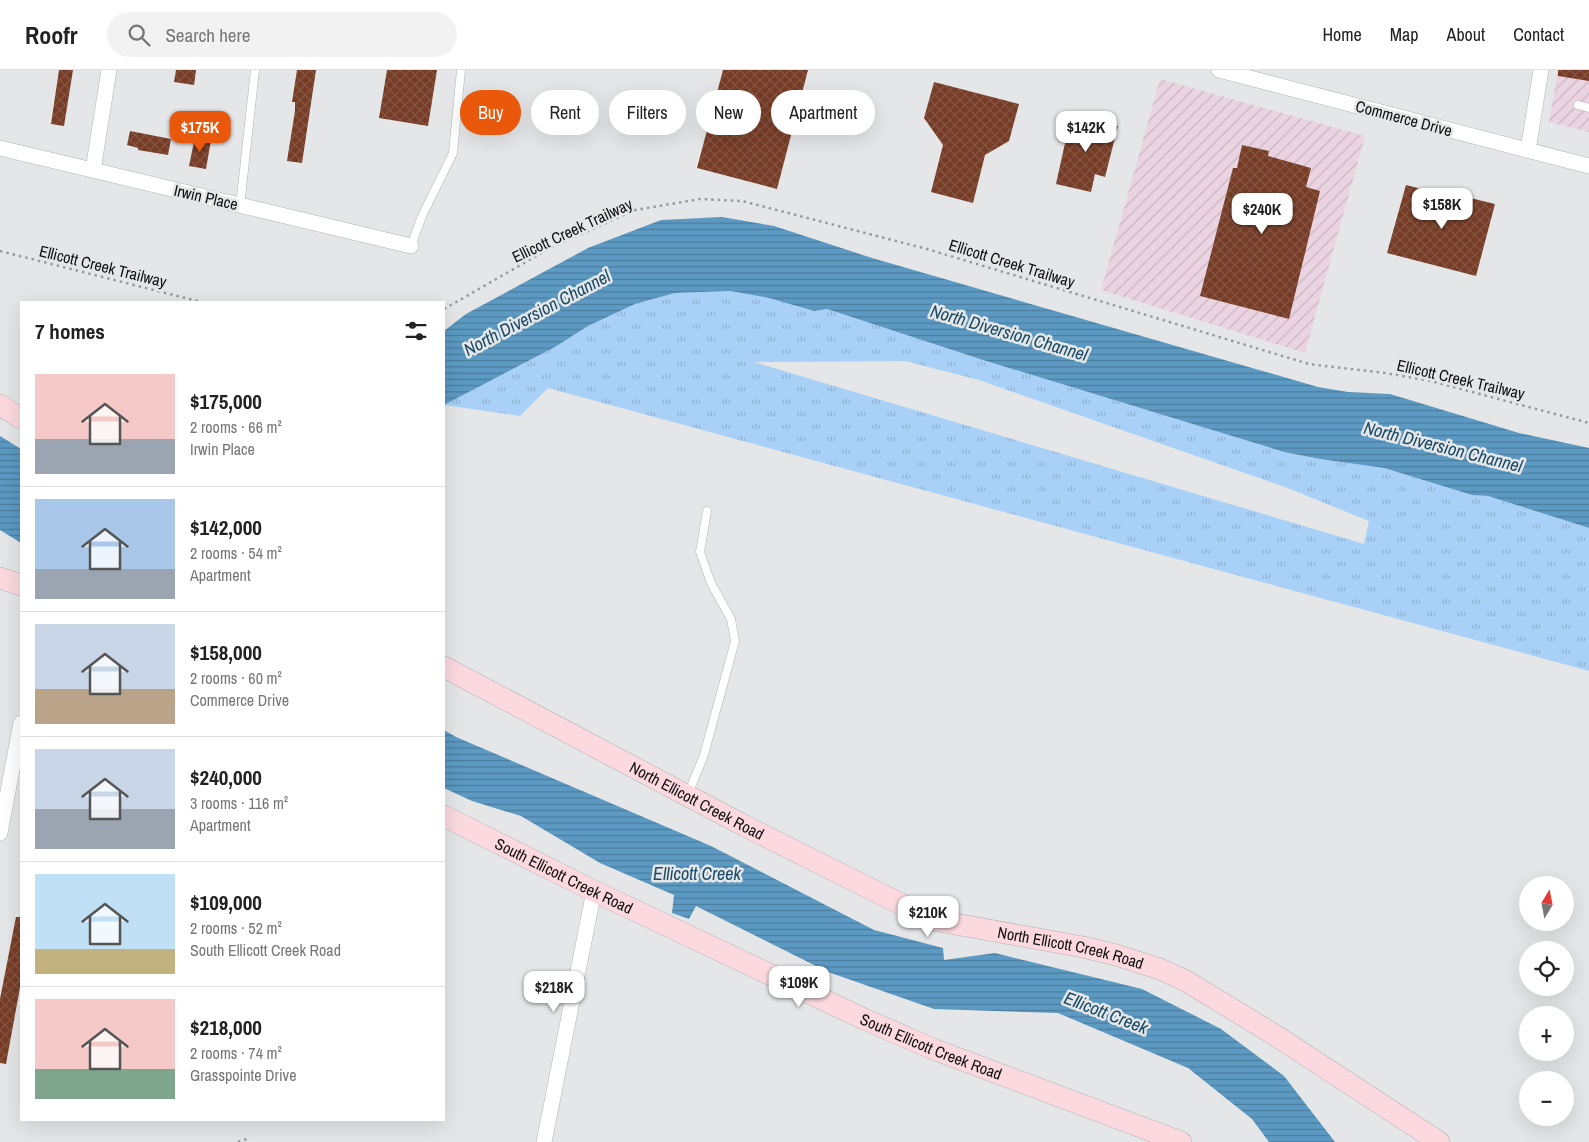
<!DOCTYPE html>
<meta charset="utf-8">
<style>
body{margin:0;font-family:"Archivo Narrow",sans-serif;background:#f2f2f2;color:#222;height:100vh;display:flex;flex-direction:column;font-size:19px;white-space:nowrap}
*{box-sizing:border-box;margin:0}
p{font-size:16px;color:#767676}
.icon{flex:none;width:28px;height:28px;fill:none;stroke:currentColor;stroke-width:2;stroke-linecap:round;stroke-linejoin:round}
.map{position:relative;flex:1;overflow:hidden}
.details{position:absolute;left:20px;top:231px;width:425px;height:820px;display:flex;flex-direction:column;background:#fff;border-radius:0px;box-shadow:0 5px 20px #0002}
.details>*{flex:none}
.hud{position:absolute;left:460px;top:20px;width:475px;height:45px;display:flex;gap:10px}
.needle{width:32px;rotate:10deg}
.fabs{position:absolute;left:1519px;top:806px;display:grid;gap:10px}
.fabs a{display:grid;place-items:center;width:55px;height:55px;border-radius:50%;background:#fff;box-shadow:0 5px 20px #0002;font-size:25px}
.price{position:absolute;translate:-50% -42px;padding:0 11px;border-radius:10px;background:#fff;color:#222;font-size:16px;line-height:32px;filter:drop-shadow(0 1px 2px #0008)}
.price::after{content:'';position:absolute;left:50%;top:30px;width:15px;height:11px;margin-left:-8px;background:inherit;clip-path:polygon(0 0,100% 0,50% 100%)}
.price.current{background:#ea580c;color:#fff}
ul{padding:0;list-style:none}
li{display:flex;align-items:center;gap:15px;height:125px;padding:0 15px}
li+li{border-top:1px solid #e0e0e0}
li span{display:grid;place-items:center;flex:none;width:140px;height:100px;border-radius:0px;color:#555}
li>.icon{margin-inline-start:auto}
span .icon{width:60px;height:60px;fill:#fffc;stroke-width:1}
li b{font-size:21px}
h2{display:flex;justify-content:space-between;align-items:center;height:60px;padding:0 15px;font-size:21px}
.chip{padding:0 18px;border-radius:22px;background:#fff;box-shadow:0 5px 20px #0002;font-size:18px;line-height:45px}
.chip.current{background:#ea580c;color:#fff}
header{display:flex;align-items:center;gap:30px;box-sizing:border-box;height:70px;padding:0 25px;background:#fff;border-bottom:1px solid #e0e0e0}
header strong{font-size:24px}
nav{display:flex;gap:28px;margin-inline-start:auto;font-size:18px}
.search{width:350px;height:45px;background:#f2f2f2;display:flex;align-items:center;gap:12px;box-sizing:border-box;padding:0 18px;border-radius:28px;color:#767676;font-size:19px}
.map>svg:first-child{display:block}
.industrial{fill:url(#industrial-furrows)}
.grass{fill:url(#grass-tufts);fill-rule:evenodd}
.water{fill:url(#water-rules)}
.building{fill:url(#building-cross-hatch)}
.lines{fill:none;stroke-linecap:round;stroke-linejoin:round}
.lane-casing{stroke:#b1b3b4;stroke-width:9}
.street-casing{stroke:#b1b3b4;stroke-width:16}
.secondary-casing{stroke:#b1b3b4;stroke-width:22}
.path{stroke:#999a9b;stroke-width:2.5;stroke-dasharray:2.5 4;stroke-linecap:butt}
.lane{stroke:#fff;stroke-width:8}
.street{stroke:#fff;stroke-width:15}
.secondary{stroke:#fbd9de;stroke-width:21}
.labels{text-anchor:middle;stroke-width:5;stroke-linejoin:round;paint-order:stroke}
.street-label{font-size:16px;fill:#101011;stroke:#e4e6e7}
.water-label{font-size:18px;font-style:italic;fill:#184966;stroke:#e4e6e7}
</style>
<header>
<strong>Roofr</strong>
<div class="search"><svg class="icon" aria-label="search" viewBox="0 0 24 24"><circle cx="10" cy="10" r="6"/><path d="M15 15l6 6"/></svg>Search here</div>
<nav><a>Home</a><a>Map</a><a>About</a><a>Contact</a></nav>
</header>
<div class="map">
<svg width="1589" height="1072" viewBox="0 0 1589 1072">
<defs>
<pattern id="industrial-furrows" width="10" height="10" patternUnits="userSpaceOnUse" patternTransform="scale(1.25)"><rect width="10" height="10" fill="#ebd4e1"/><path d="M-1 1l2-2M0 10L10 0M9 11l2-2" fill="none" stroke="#c8b5c0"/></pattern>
<pattern id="grass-tufts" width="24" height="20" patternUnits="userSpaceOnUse" patternTransform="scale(1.25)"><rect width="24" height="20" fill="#a9d1f7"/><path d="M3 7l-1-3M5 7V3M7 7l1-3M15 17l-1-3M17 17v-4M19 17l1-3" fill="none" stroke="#90b2d3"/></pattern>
<pattern id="water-rules" width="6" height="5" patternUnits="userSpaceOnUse" patternTransform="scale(1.25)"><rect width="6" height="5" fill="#5c9ac3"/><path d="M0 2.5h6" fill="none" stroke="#4b7c9d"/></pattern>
<pattern id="building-cross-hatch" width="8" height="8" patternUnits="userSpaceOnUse" patternTransform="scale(1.25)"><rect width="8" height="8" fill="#773c26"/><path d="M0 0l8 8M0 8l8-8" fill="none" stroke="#845543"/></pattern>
</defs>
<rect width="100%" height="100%" fill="#e4e6e7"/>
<g class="industrial">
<polygon points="1558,0 1589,0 1589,62 1549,52"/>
<polygon points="1160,9 1365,66 1305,283 1101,220"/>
</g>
<path class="grass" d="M730 221 769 228 814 241 827 239 983 290 1284 382 1320 389 1384 398 1472 425 1488 426 1589 458V601L548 318 520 346 444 335 555 277 588 256 635 234 675 223ZM905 291 979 310 1285 417 1369 451 1364 474 754 292Z"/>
<g class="water">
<polygon points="722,147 774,156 872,188 1318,317 1348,322 1390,324 1519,363 1589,378 1589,458 1488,426 1472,425 1384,398 1320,389 1284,382 983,290 827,239 814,241 769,228 730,221 675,223 635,234 588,256 555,277 444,335 444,261 466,244 588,178 661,150"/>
<polygon points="0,366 21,379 21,473 0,460"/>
<polygon points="444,660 456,667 711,776 874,860 943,878 944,890 995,883 1142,919 1221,959 1284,1006 1335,1072 1269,1072 1252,1049 1188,998 1058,943 934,939 828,902 696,836 689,849 672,843 674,825 600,793 521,746 472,731 444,718"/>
</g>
<g class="building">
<polygon points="59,0 73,0 64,56 51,54"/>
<polygon points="176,0 196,0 194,15 174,12"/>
<polygon points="297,0 316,0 302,93 287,91 295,41 295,32 292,32"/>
<polygon points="387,0 437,0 428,56 379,48"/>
<polygon points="723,0 808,0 777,119 697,98"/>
<polygon points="1558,0 1589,0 1589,11 1558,6"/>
<polygon points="934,12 1019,34 1009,71 985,85 973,133 931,122 943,75 924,48"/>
<polygon points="1071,46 1118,56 1105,107 1095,104 1091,122 1056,114"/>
<polygon points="130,61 171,69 168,85 138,80 138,78 127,75"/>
<polygon points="195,67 211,70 206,99 189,96"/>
<polygon points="1242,75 1269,81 1268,86 1311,98 1306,117 1320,121 1289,249 1200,226 1233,98 1237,98"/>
<polygon points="1406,115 1445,125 1446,122 1495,134 1476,206 1387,183"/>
<polygon points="16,847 21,847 21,912 6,994 0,993 0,929"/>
</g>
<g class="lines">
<defs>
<g id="lane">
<polyline points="1578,35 1589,38"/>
<polyline points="240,136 255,0"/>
<polyline points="411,176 422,146 453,83 461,0"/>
<polyline points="688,724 704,685 735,571 731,549 711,513 700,482 707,441"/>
</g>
<g id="street">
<polyline points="1219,0 1589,96"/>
<polyline points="0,78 411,176"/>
<polyline points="1528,80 1541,0"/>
<polyline points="93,100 109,0"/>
<polyline points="0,763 21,653"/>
<polyline points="544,1072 594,821"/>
</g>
<g id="secondary">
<polyline points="0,335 21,348"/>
<polyline points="0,508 21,515"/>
<path id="s1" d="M444 597 745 756 933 850 1083 877 1116 885 1160 899 1186 911 1270 962 1439 1072"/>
<path id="s2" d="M444 746 594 821 864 949 933 979 1181 1072"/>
</g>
</defs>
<use href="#lane" class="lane-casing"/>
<use href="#street" class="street-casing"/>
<use href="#secondary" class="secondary-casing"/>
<g class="path">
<polyline points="0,181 201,232"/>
<polyline points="444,239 552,177 635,140 700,129 742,131 927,179 1309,294 1385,303 1431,311 1589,353"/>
<polyline points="238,1072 247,1069 249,1072"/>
</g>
<use href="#lane" class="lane"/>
<use href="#street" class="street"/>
<use href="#secondary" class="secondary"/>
</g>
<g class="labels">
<g class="street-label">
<text transform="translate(1404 48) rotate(15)" y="6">Commerce Drive</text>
<text transform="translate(206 127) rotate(13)" y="6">Irwin Place</text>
<text transform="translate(572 160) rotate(-25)" y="6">Ellicott Creek Trailway</text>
<text transform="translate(1012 193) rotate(17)" y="6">Ellicott Creek Trailway</text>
<text transform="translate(103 196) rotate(14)" y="6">Ellicott Creek Trailway</text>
<text transform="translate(1461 309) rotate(13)" y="6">Ellicott Creek Trailway</text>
<text dy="6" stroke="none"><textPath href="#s1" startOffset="286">North Ellicott Creek Road</textPath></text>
<text dy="6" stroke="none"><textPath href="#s2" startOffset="134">South Ellicott Creek Road</textPath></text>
<text dy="6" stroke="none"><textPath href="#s1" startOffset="691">North Ellicott Creek Road</textPath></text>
<text dy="6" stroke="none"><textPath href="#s2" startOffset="539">South Ellicott Creek Road</textPath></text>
</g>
<g class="water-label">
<text transform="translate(537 243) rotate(-28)" y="6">North Diversion Channel</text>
<text transform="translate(1009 263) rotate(16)" y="6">North Diversion Channel</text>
<text transform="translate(1443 377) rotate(14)" y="6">North Diversion Channel</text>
<text x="697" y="810">Ellicott Creek</text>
<text transform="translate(1106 943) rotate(21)" y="6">Ellicott Creek</text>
</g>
</g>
</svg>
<div class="fabs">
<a><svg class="needle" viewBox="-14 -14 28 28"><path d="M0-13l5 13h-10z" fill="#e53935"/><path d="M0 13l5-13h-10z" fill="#767676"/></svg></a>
<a><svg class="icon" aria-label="locate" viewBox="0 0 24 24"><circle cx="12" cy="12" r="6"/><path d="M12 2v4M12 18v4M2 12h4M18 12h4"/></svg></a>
<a>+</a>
<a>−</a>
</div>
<b class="price current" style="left:200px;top:83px">$175K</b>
<b class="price" style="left:1086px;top:83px">$142K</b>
<b class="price" style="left:1442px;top:160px">$158K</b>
<b class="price" style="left:1262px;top:165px">$240K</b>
<b class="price" style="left:928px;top:868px">$210K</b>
<b class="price" style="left:799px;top:938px">$109K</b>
<b class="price" style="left:554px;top:943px">$218K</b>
<div class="hud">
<a class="chip current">Buy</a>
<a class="chip">Rent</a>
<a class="chip">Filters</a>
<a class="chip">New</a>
<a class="chip">Apartment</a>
</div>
<section class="details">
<h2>7 homes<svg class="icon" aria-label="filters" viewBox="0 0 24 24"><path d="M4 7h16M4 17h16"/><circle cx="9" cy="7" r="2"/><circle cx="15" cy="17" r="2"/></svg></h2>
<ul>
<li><span style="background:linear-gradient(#f6c9c9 65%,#9aa5b1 0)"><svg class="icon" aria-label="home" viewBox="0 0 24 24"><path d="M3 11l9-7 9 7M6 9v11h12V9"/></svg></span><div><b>$175,000</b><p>2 rooms · 66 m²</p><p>Irwin Place</p></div></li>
<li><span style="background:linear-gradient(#a9c7e8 70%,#9aa5b1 0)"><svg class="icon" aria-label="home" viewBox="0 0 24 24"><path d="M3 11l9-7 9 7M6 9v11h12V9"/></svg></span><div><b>$142,000</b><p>2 rooms · 54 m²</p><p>Apartment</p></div></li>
<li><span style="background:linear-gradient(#c9d6e8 65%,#b9a48a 0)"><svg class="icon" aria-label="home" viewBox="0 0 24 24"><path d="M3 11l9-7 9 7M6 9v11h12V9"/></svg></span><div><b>$158,000</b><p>2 rooms · 60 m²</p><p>Commerce Drive</p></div></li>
<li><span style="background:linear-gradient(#c9d6e8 60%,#9aa5b1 0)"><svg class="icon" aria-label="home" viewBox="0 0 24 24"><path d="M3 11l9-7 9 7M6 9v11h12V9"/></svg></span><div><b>$240,000</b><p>3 rooms · 116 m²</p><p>Apartment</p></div></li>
<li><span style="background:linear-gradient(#bfe0f5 75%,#c2b280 0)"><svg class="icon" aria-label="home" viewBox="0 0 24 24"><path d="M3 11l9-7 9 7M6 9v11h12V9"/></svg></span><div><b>$109,000</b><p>2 rooms · 52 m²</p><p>South Ellicott Creek Road</p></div></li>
<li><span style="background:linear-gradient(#f6c9c9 70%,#7fa58c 0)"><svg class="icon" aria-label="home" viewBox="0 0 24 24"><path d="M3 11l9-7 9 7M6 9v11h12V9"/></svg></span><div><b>$218,000</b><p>2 rooms · 74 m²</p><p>Grasspointe Drive</p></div></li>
</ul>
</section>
</div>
